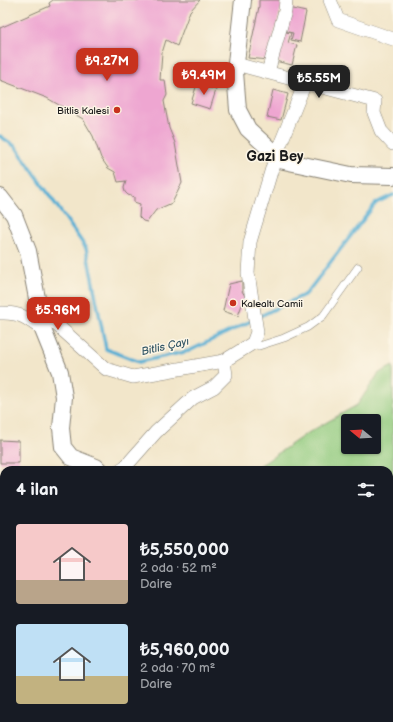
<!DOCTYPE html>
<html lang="tr">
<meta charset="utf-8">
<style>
body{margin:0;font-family:"Balsamiq Sans",sans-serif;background:#242831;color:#f1f3f6;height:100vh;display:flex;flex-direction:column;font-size:15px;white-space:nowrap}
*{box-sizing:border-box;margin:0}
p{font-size:13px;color:#9ea1a6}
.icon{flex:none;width:22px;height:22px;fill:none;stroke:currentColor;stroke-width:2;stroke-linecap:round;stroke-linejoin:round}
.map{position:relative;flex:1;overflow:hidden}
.panel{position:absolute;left:0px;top:466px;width:393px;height:256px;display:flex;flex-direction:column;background:#171b24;border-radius:12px 12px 0 0;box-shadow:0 1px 3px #0004}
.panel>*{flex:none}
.needle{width:26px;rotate:288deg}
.fabs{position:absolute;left:341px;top:414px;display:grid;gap:8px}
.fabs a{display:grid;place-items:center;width:40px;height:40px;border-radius:4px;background:#171b24;box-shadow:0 1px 3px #0004;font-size:20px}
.price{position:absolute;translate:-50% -34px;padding:0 9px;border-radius:8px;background:#c8321e;color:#fff;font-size:13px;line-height:26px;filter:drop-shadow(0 1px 2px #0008)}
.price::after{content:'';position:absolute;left:50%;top:24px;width:12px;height:9px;margin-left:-6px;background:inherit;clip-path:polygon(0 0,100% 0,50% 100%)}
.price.current{background:#222;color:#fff}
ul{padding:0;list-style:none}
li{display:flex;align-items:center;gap:12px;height:100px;padding:0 16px}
li span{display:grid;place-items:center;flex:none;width:112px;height:80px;border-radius:4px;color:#555}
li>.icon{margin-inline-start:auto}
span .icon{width:48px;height:48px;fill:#fffc;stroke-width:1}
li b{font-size:17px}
h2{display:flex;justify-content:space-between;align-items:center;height:48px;padding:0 16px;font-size:17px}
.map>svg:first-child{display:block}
.green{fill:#90ca7e;stroke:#56734d;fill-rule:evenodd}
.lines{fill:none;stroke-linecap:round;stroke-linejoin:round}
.stream{stroke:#57afd4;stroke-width:3.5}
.building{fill:#eea6d1}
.service-casing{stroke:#878173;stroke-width:8}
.minor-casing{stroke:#878173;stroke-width:14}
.tertiary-casing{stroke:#878173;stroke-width:18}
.service{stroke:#fff;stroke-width:7}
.minor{stroke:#fff;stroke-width:13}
.tertiary{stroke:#fff;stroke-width:16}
.poi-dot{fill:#c8321e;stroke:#fcf5e5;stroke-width:1.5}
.labels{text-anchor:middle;stroke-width:3;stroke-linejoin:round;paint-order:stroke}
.poi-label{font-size:10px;fill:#1c1c1c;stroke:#fcf5e5;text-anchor:end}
.water-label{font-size:11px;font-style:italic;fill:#345766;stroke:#fcf5e5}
.district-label{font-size:14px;font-weight:bold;fill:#1c1c1c;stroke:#fcf5e5}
</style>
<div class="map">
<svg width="393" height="722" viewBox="0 0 393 722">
<rect width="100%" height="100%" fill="#fcf5e5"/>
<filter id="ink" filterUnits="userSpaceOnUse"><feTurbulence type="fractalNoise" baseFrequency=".025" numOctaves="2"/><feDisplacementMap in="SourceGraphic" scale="8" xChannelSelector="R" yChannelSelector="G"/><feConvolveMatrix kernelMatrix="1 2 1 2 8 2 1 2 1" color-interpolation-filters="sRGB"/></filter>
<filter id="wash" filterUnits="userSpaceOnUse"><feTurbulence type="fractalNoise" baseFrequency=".012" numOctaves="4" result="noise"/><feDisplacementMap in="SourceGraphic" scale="16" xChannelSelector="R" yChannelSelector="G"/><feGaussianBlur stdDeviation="0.9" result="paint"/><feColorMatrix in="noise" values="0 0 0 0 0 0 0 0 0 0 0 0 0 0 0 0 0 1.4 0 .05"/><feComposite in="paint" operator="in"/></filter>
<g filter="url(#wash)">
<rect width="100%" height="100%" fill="#f2e6ca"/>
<g class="green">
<path d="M393 366V553L389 561V470H251L264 463 306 434 357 405 379 373ZM348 421H374V447H348Z"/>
<polygon points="389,659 393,678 393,696 389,722 229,722 226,718 389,718"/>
</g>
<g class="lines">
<g class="stream">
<polyline points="0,136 16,147 86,248 106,349 139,362 189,351 253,320"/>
<polyline points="258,317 306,294 376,203 393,195"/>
</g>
</g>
<g id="blocks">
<g class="building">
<polygon points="53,0 200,0 190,11 177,46 166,40 162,53 160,80 165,80 167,95 164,101 169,128 175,143 182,183 172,203 156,210 147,222 143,221 139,217 140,204 134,202 134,197 128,195 125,192 124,188 126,181 118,182 115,172 108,168 101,158 93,136 83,119 47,98 0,80 0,28 50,6 49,3"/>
<polygon points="259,0 283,0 268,60 248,58 259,7"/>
<polygon points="288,8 306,12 300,42 291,40 293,33 283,31"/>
<polygon points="282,31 291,33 288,43 297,45 292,65 275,61"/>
<polygon points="197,84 216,90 210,109 191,103"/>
<polygon points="273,90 288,94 281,120 267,117"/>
<polygon points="242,281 242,291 245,296 238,316 223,311 229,284"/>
<polygon points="0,440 19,441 19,463 0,463"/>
<polygon points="4,509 4,530 0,532 0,511"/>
<polygon points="0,659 4,661 4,679 2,684 0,683"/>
</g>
</g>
</g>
<g filter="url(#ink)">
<use href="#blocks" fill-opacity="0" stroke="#878173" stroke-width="1"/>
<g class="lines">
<defs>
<polyline id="service" points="253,343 259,346 284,338 308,327 323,316 358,267"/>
<g id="minor">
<polyline points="330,0 338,20 393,39"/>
<polyline points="236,64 375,101 374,113 381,131 393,144"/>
<polyline points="268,72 285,11 286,0"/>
<polyline points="38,308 106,369 133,377 224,361 253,343 257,332 248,273 250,242 276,155 305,83"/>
<path d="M0 313C20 312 27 318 43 330"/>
<polyline points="120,470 126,466 156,432 193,398 214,387 226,375 224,361"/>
<polyline points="393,588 393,592"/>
<polyline points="0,621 4,630"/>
</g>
<g id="tertiary">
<polyline points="243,0 235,72 238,110 248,129 276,155 284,161 351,175 393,176"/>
<polyline points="0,197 14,215 28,251 43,330 60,372 64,397 61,428 63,447 71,457 96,467 99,470"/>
<polyline points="209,718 212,722"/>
</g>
</defs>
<use href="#service" class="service-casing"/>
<use href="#minor" class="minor-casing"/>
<use href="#tertiary" class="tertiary-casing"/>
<use href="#service" class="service"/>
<use href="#minor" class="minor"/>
<use href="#tertiary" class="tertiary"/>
</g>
</g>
<g class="poi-dot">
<circle cx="117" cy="110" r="4"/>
<circle cx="233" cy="303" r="4"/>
</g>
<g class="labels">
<g class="poi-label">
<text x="109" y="114">Bitlis Kalesi</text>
<text x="241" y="307" text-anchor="start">Kalealtı Camii</text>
</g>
<g class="water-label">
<text transform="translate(165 346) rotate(-13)" y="4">Bitlis Çayı</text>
</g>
<g class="district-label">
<text x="275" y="161">Gazi Bey</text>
</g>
</g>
</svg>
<div class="fabs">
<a><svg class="needle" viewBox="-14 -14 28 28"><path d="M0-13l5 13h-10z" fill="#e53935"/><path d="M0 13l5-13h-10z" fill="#9ea1a6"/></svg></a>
</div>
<b class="price" style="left:107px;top:82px">₺9.27M</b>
<b class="price" style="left:204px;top:96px">₺9.49M</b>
<b class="price current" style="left:319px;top:99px">₺5.55M</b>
<b class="price" style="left:58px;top:331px">₺5.96M</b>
<section class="panel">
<h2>4 ilan<svg class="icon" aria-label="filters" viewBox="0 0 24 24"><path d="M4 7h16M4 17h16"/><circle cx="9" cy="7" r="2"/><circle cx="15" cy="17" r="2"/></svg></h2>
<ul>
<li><span style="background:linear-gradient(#f6c9c9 70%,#b9a48a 0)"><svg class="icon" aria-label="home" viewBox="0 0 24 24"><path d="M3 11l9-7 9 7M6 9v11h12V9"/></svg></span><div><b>₺5,550,000</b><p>2 oda · 52 m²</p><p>Daire</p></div></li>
<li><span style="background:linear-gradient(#bfe0f5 65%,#c2b280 0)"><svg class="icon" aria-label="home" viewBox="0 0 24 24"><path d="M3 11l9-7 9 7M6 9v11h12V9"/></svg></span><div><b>₺5,960,000</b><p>2 oda · 70 m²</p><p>Daire</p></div></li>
</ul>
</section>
</div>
